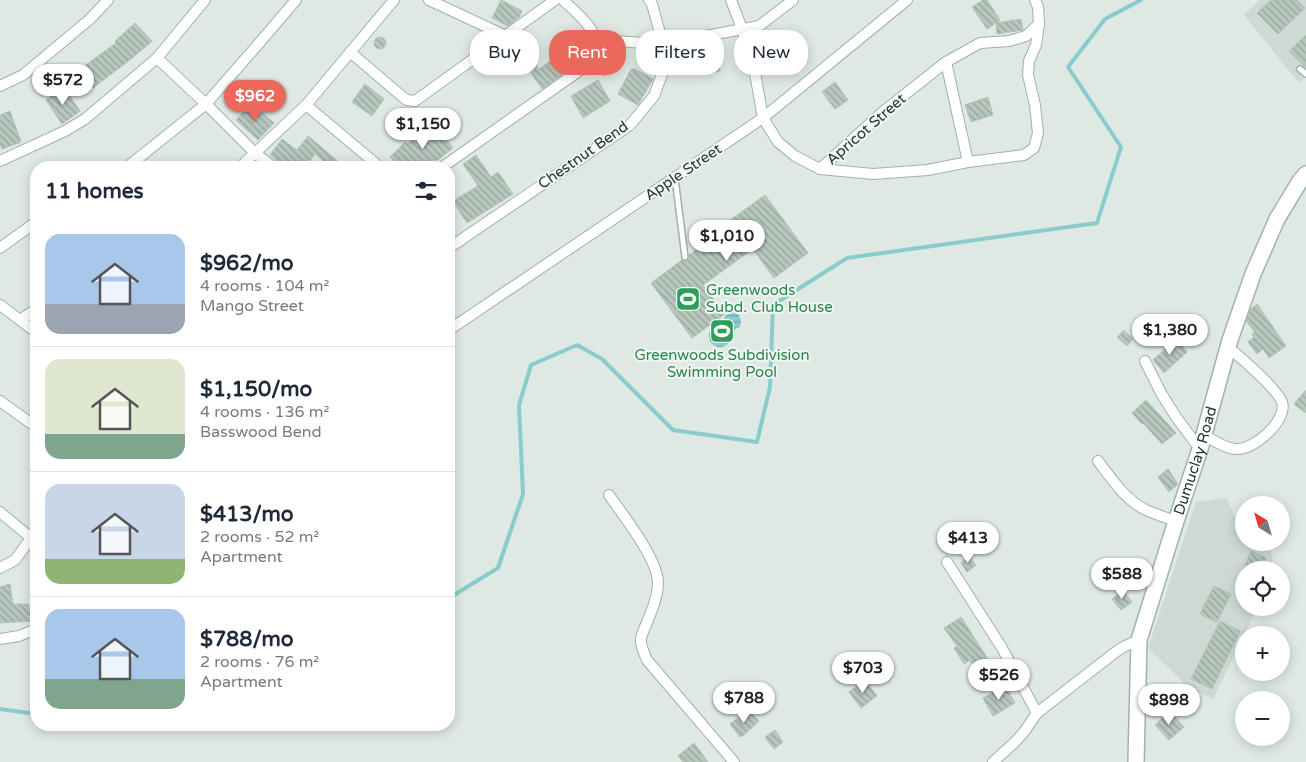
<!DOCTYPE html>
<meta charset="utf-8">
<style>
body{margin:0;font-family:"Varela Round",sans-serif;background:#f2f2f3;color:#1f2937;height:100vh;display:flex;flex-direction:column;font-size:19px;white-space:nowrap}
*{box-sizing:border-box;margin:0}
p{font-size:16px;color:#747a83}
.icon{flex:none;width:28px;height:28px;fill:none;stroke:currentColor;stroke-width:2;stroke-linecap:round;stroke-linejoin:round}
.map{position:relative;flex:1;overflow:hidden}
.side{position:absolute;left:30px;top:161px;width:425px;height:570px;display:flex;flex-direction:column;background:#fff;border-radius:20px;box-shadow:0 2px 12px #0003}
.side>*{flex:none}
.guide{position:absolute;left:470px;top:30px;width:475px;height:45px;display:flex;gap:10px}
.needle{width:32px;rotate:323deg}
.buttons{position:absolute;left:1235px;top:496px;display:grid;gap:10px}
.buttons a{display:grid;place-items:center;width:55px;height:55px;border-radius:50%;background:#fff;box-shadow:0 2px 12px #0003;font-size:25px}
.price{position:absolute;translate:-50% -42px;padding:0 11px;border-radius:18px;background:#fff;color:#222;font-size:16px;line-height:32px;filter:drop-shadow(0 1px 2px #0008)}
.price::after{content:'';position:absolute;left:50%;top:30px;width:15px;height:11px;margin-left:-8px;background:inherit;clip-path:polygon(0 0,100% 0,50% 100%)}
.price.active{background:#ea695c;color:#fff}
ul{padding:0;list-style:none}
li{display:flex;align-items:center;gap:15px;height:125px;padding:0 15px}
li+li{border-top:1px solid #e0e1e3}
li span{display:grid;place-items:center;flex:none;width:140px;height:100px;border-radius:15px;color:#555}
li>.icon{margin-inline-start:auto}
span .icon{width:60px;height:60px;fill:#fffc;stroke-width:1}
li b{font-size:21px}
h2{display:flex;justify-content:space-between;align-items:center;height:60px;padding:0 15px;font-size:21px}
.tag{padding:0 18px;border-radius:20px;background:#fff;box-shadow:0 2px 12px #0003;font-size:18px;line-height:45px}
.tag.active{background:#ea695c;color:#fff}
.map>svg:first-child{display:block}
.built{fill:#cdd9d2}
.water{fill:url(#water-rules)}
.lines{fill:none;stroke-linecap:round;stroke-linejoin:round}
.stream{stroke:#89cccc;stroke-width:4}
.building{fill:url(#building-back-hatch);stroke:#b2c2b9}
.lane-casing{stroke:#a2b0a9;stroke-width:8}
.street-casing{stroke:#a2b0a9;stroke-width:12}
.secondary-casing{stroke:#9fb4a9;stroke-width:18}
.lane{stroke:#fff;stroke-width:5}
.street{stroke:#fff;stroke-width:10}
.secondary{stroke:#fff;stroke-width:15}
.labels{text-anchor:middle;stroke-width:4;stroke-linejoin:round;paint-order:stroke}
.street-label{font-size:15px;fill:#21382e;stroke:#eff6f1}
.leisure-label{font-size:15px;fill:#27864d;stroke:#eff6f1;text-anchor:start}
</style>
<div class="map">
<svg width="1306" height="762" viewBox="0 0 1306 762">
<defs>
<pattern id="water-rules" width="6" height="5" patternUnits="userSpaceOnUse" patternTransform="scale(1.25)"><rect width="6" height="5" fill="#89cccc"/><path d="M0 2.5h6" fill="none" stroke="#70a7a6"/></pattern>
<pattern id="building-back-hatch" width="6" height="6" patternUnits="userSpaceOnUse" patternTransform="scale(1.25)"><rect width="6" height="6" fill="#b7c7be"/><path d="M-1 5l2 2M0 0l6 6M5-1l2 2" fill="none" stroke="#94a39b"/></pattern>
</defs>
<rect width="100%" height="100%" fill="#dfe9e3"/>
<g class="built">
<polygon points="1260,0 1306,0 1306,76 1299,83 1244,15"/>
<polygon points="1226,498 1240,527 1244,526 1244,542 1268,543 1273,558 1269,570 1244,570 1244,608 1257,608 1213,699 1189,688 1148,648 1196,502"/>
</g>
<path class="water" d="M733 312 739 315 741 321 740 327 735 329C726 369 688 333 724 320L725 316Z"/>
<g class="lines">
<g class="stream">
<polyline points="449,598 498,568 523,494 519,405 531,365 577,345 602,359 673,430 757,442 770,387 773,305 847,258 1097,223 1121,147 1068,67 1105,19 1141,0"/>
<polyline points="0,709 36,714"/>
</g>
</g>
<g class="building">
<polygon points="501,0 522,11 519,17 508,26 492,18"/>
<polygon points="983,0 987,0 1000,20 987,29 972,7"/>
<polygon points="1271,0 1297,0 1305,8 1278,34 1257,13"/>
<polygon points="1021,19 1023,30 997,34 996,23"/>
<polygon points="135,23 152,41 131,59 93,88 79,70 116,43 115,41"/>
<polygon points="1306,35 1306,68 1289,51"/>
<circle cx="380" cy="43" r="6"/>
<polygon points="523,42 539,69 553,59 563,74 542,89 529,70 521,74 507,52"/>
<polygon points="714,42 720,71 704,74 702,66 684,66 685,49"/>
<polygon points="604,61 611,69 603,76 596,68"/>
<polygon points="631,69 635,69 653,79 638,105 618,94"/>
<polygon points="598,80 610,101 583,118 571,96"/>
<polygon points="835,82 848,100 835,109 822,92"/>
<polygon points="365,84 384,99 372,116 352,102"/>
<polygon points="64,87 80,111 62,124 46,100"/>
<polygon points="988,97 993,115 971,122 965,105"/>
<polygon points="251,103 274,123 258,140 236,120"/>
<polygon points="10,111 21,142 2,149 0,144 0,115"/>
<polygon points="435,124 453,148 435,162 434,159 426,168 401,168 390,157 405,142 407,144"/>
<polygon points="308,136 339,162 334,168 331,168 315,154 304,168 286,168 270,155 282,139 297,150"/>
<polygon points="476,155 491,177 498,172 513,194 467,223 453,201 478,186 463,164"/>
<polygon points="765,195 808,253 774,278 753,249 703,285 725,314 692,338 651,283 682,260 685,261 688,260 689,255 697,249 694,246"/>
<polygon points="1257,304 1286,346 1269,358 1263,349 1257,354 1248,342 1254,337 1252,334 1255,332 1246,321 1251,309"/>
<polygon points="1124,330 1133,339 1127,346 1117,337"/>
<polygon points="1176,339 1187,352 1164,373 1153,360"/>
<polygon points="1306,390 1306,413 1294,404"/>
<polygon points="1146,400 1176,433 1162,444 1143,423 1142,424 1132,413"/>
<polygon points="1168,469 1178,484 1169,492 1158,477"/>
<polygon points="1251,551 1266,558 1261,570 1243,570"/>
<polygon points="969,557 976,565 967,572 961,563"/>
<polygon points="10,584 13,604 28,604 33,621 0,623 0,587"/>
<polygon points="1214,586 1231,594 1217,622 1200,614"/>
<polygon points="1123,591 1132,602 1121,610 1112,599"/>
<polygon points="961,617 986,656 993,670 978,676 970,660 964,664 954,648 957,646 944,628"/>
<polygon points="1220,621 1240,631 1212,689 1191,679"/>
<polygon points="865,680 877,696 861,708 849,692"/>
<polygon points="1005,686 1015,703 993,716 983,698"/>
<polygon points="749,711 759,721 744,735 740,737 730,724 741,715 743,717"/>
<polygon points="1169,711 1184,727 1169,740 1155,725"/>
<polygon points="775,730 783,742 774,749 765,737"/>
<polygon points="694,743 708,762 683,762 678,756"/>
</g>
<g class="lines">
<defs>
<g id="lane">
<polyline points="1300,69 1306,74"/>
<polyline points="675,178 685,257"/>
</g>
<g id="street">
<polyline points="429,0 506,36"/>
<polyline points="731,0 742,29 755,73 763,118 778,142 795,156 820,169 884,111 946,62 980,43 1009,41 1026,36 1039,24 1038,7 1035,0"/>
<polyline points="596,40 663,44 759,26 793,0"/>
<polyline points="350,52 404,98 407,100 415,101 555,0"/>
<polyline points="157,58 206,104 255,153 274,168"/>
<polyline points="946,62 968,162"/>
<polyline points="0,86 23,75 90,19 108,0"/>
<polyline points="306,105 381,168"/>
<polyline points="0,161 65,131 85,119 157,58 205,0"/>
<polyline points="126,168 206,104 261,41 296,0"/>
<polyline points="239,168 306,105 394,0"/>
<path d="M441 168 589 64C591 60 596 55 596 50 599 29 575 12 563 0"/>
<polyline points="820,169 873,174 928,170 968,162 1024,155 1034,148 1038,133 1035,105 1028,75 1029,61 1036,45 1039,24"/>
<polyline points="0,248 36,222"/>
<polyline points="449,248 630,125 654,96 664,69 663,44 652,4 649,0"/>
<polyline points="0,305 36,332"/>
<polyline points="20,320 36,309"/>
<polyline points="449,330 763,118 907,0"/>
<polyline points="1145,361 1161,393 1176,417 1200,449"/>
<polyline points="0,401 36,427"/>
<path d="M1204 435C1213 440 1224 448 1235 449 1254 451 1288 420 1282 402 1276 387 1241 358 1228 347"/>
<path d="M1098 461C1112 479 1125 500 1146 510 1155 514 1166 518 1176 521"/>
<path d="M609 495C623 515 657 558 658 582 658 597 651 613 645 627 644 630 642 634 641 638 640 645 644 653 647 660L734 762"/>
<polyline points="0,512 36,542"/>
<polyline points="947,562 1002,648 1037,713"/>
<polyline points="0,568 15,560 31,538"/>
<polyline points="0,639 19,636 36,629"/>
<polyline points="993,762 1014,743 1024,732 1037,713 1117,651 1125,646 1139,640"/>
</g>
<g id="secondary">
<path id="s1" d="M1136 762 1139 640 1176 521 1200 449 1230 340 1253 274 1277 219 1300 181 1306 174"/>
</g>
</defs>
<use href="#lane" class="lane-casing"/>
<use href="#street" class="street-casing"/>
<use href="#secondary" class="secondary-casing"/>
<use href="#lane" class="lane"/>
<use href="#street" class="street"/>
<use href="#secondary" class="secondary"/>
</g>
<defs>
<symbol id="stadium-square" viewBox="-11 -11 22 22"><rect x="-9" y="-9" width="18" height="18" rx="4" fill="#2e9e5b" stroke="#eff6f1"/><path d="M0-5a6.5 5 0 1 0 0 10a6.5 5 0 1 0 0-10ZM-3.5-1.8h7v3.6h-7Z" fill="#fff"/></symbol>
</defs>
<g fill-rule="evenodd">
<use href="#stadium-square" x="674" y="285" width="28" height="28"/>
<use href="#stadium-square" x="708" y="317" width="28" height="28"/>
</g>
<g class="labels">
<g class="street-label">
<text transform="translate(866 129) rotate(-41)" y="5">Apricot Street</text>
<text transform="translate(583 155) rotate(-35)" y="5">Chestnut Bend</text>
<text transform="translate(683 172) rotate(-34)" y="5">Apple Street</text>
<text dy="5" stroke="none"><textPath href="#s1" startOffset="310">Dumuclay Road</textPath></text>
</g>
<g class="leisure-label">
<text x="706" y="295">Greenwoods<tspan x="706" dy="17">Subd. Club House</tspan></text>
<text x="722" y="360" text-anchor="middle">Greenwoods Subdivision<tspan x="722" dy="17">Swimming Pool</tspan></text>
</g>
</g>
</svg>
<div class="buttons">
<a><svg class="needle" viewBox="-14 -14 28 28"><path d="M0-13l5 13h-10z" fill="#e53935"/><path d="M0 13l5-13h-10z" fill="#747a83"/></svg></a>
<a><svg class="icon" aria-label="locate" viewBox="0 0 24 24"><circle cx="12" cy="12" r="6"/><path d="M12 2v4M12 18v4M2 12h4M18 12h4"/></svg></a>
<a>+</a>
<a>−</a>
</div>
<b class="price" style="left:63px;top:106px">$572</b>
<b class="price active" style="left:255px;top:122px">$962</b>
<b class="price" style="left:423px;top:150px">$1,150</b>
<b class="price" style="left:727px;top:262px">$1,010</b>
<b class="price" style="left:1170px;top:356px">$1,380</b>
<b class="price" style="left:968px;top:564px">$413</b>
<b class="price" style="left:1122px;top:600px">$588</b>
<b class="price" style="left:863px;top:694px">$703</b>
<b class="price" style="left:999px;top:701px">$526</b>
<b class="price" style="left:744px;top:724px">$788</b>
<b class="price" style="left:1169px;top:726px">$898</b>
<div class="guide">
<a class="tag">Buy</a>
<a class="tag active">Rent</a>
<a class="tag">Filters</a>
<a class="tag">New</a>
</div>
<section class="side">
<h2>11 homes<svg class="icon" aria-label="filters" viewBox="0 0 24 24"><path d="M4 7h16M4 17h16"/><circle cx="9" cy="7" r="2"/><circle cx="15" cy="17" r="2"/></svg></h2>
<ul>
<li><span style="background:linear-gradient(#a9c7e8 70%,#9aa5b1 0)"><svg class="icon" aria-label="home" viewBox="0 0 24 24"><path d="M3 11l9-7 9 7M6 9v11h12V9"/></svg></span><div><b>$962/mo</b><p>4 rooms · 104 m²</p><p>Mango Street</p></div></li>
<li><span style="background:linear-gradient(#dfe7d0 75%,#7fa58c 0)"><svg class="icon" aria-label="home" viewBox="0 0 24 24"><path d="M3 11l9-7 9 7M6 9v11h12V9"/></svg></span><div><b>$1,150/mo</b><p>4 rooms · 136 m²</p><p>Basswood Bend</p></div></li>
<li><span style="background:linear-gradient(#c9d6e8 75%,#8fb573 0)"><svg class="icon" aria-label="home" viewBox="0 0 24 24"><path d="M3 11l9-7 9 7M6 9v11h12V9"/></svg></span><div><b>$413/mo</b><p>2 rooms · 52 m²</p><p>Apartment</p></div></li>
<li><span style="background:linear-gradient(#a9c7e8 70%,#7fa58c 0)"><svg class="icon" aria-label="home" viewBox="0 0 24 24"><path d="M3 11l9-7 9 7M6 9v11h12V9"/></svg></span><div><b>$788/mo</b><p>2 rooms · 76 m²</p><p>Apartment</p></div></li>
</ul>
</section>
</div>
